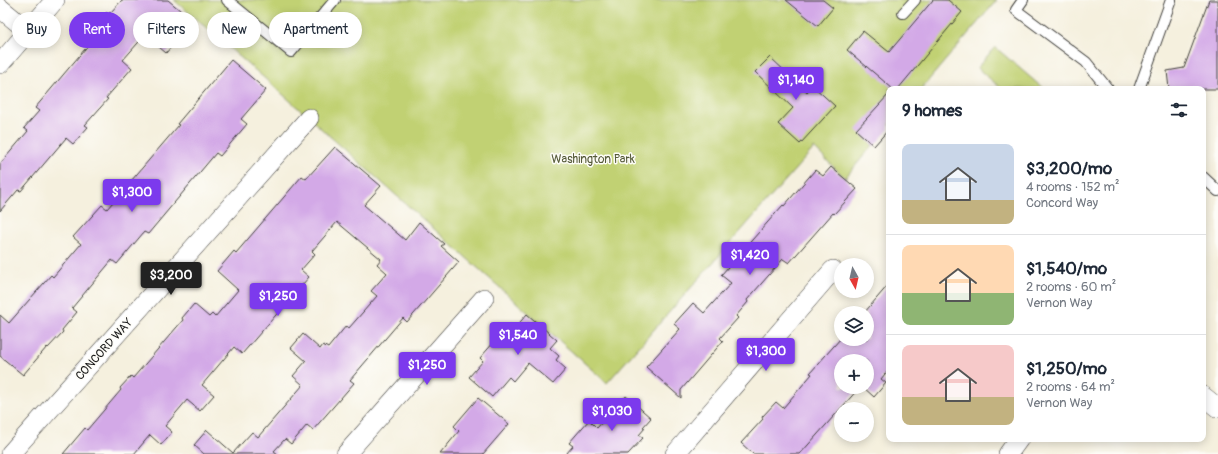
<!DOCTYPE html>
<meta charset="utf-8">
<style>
body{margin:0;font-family:Pangolin,sans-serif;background:#f6f6f7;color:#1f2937;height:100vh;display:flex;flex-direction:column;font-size:15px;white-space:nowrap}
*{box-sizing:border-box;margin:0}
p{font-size:13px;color:#747a83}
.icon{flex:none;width:22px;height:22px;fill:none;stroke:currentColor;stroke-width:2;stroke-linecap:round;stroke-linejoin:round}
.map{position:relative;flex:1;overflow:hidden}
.panel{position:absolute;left:886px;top:86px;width:320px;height:356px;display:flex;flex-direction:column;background:#fff;border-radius:8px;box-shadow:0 2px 10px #0003}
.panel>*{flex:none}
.top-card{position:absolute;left:12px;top:12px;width:380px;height:36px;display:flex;gap:8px}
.needle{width:26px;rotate:172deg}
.buttons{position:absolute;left:834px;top:258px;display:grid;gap:8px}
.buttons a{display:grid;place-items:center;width:40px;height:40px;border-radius:50%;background:#fff;box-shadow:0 2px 10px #0003;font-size:20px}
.price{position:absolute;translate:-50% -34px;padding:0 9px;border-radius:4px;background:#7c3aed;color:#fff;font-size:13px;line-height:26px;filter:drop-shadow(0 1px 2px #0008)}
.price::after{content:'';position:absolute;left:50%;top:24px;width:12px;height:9px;margin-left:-6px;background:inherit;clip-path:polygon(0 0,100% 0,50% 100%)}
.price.current{background:#222;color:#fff}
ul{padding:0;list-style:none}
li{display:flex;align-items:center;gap:12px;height:100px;padding:0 16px}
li+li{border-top:1px solid #e0e1e3}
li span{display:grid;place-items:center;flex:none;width:112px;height:80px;border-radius:8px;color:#555}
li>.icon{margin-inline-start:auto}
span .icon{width:48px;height:48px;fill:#fffc;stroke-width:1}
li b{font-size:17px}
h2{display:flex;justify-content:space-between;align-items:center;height:48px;padding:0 16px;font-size:17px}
.pill{padding:0 14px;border-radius:18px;background:#fff;box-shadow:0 2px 10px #0003;font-size:14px;line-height:36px}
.pill.current{background:#7c3aed;color:#fff}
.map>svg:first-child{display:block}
.green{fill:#c1d173;stroke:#6e7648}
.building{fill:#d3a9e7}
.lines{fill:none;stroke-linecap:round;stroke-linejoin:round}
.lane-casing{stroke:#3d3c39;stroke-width:12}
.street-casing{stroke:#3d3c39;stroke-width:20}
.lane{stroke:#fff;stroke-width:10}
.street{stroke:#fff;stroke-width:19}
.labels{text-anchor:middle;stroke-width:3;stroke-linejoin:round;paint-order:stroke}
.park-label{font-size:12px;fill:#565b3a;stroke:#fdfcf7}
.street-label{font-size:12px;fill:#1c1c1c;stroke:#fdfcf7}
</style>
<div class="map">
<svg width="1218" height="454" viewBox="0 0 1218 454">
<rect width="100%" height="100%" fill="#fdfcf7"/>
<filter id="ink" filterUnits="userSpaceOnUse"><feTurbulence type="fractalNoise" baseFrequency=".025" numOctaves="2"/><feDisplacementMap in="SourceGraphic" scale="8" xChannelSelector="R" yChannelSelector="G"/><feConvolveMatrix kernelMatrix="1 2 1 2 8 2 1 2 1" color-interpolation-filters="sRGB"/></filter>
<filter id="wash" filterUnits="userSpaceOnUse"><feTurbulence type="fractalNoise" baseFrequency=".012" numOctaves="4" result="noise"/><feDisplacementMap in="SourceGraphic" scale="16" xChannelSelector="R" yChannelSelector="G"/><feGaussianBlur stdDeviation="0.9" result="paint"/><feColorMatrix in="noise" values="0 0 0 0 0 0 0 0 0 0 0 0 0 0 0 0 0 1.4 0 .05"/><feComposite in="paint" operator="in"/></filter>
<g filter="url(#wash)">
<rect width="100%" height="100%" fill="#f5f0de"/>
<g class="green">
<polygon points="174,0 997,0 921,89 889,89 889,126 845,178 814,148 607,383 270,83"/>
<polygon points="995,47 1044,89 1002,89 977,68"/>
</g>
<g id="blocks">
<g class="building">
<polygon points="122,0 168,0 193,21 166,53 145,35 123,60 132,68 106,98 108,99 85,125 88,127 73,144 66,138 21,191 18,190 0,211 0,164 28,131 24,128 39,111 35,108 91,42 86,37 108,11 110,13"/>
<polygon points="786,0 823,0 833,8 818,26"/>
<polygon points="933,0 948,0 962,12 898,89 893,89 847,50 863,31 889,52"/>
<polygon points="1209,0 1218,0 1218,89 1169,89 1167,71 1184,68"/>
<polygon points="770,57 807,92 813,86 835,106 800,144 778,124 793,108 755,72"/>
<polygon points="231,60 266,90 241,119 247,124 220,156 216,153 148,234 144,232 117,264 112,260 72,308 77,312 62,330 63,332 48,348 47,347 23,375 0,356 0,315 9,323 51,275 53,277 81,244 73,237 102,205 107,209 179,125 177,124"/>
<polygon points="889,94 889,129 874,146 856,130"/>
<polygon points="335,147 381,186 364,205 405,240 419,222 444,244 441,246 459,262 407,322 403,318 350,380 354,383 313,430 307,425 291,444 285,439 274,451 278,454 204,454 194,445 207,430 233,453 252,432 258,437 303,385 293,376 306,361 291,348 303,334 320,349 323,345 328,348 346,326 349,328 377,296 371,291 387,273 377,264 381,259 337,222 312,251 315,254 301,270 309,277 242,354 234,347 202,385 214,395 200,411 187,400 165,426 172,432 161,445 150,435 134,454 63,454 85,428 87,430 121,390 120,388 131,376 133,378 183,320 182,318 194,304 209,317 212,314 215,317 238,290 217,271 234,251 236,253 302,176 306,179"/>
<polygon points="831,167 857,189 834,214 833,213 789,263 783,259 747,300 748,302 736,316 738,318 720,338 723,341 681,390 681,398 646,367 680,329 674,324 693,303 704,313 731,283 721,275 783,205 784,206 815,170 823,176"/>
<polygon points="889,284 889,369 881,379 886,383 874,397 863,387 867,387 867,361 841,361 841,387 860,387 800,454 753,454 741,443 763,419 762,417 776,402 783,408 812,374 810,373 841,338 841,339 867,339 867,313 864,313"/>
<polygon points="527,314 557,340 550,348 559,356 556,360 566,369 553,384 528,363 513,381 509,377 492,397 469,377 483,361 480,358 510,324 515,328"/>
<polygon points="626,396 651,418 643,427 645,428 639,435 643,438 628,454 566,454 573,446 569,443 589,420 597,428"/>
<polygon points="478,398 509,424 483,454 440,454 459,431 454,426"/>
</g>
</g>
</g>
<g filter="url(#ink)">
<use href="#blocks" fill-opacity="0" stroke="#3d3c39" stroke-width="1"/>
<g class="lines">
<defs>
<g id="lane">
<polyline points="227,0 291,52 335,0"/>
<polyline points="1023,0 1016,10 1086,62 1108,89"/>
<polyline points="903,13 915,0"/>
<polyline points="1139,89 1171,0"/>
<polyline points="1203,177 1218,191"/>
</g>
<g id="street">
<polyline points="0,8 28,31"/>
<polyline points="0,64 55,0"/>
<polyline points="1203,396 1218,408"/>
<polyline points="10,454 309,118"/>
<polyline points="346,454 484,298"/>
<polyline points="675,454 833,270"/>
<polyline points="1008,454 1019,439"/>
</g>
</defs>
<use href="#lane" class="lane-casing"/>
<use href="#street" class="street-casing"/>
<use href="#lane" class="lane"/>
<use href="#street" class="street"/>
</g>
</g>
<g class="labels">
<g class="park-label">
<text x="593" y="163">Washington Park</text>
</g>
<g class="street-label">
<text transform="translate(104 349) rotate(-48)" y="4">CONCORD WAY</text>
</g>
</g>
</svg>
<div class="buttons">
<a><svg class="needle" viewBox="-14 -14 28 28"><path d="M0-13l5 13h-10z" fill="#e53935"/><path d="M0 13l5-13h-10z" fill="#747a83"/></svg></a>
<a><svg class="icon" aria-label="layers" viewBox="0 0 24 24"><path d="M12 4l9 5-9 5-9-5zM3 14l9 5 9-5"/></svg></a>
<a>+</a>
<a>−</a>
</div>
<b class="price" style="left:796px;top:101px">$1,140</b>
<b class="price" style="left:132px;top:213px">$1,300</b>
<b class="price" style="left:750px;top:276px">$1,420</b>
<b class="price current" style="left:171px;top:296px">$3,200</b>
<b class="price" style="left:278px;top:317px">$1,250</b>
<b class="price" style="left:518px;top:356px">$1,540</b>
<b class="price" style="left:766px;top:372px">$1,300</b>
<b class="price" style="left:427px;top:386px">$1,250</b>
<b class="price" style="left:612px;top:432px">$1,030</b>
<div class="top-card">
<a class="pill">Buy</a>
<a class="pill current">Rent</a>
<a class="pill">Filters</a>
<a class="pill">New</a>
<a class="pill">Apartment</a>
</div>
<section class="panel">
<h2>9 homes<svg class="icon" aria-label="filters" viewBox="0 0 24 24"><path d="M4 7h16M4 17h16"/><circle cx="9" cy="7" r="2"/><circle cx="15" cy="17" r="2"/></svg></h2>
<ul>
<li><span style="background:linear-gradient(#c9d6e8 70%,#c2b280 0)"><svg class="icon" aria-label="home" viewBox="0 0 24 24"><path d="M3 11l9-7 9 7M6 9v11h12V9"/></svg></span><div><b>$3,200/mo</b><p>4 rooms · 152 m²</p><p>Concord Way</p></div></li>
<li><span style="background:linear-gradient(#ffd9b3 60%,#8fb573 0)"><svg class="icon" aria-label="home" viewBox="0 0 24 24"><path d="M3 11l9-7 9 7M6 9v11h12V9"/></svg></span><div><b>$1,540/mo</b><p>2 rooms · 60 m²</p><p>Vernon Way</p></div></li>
<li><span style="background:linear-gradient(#f6c9c9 65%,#c2b280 0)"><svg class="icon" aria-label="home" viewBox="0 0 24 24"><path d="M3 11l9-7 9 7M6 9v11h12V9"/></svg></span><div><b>$1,250/mo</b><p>2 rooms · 64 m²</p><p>Vernon Way</p></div></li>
</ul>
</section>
</div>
